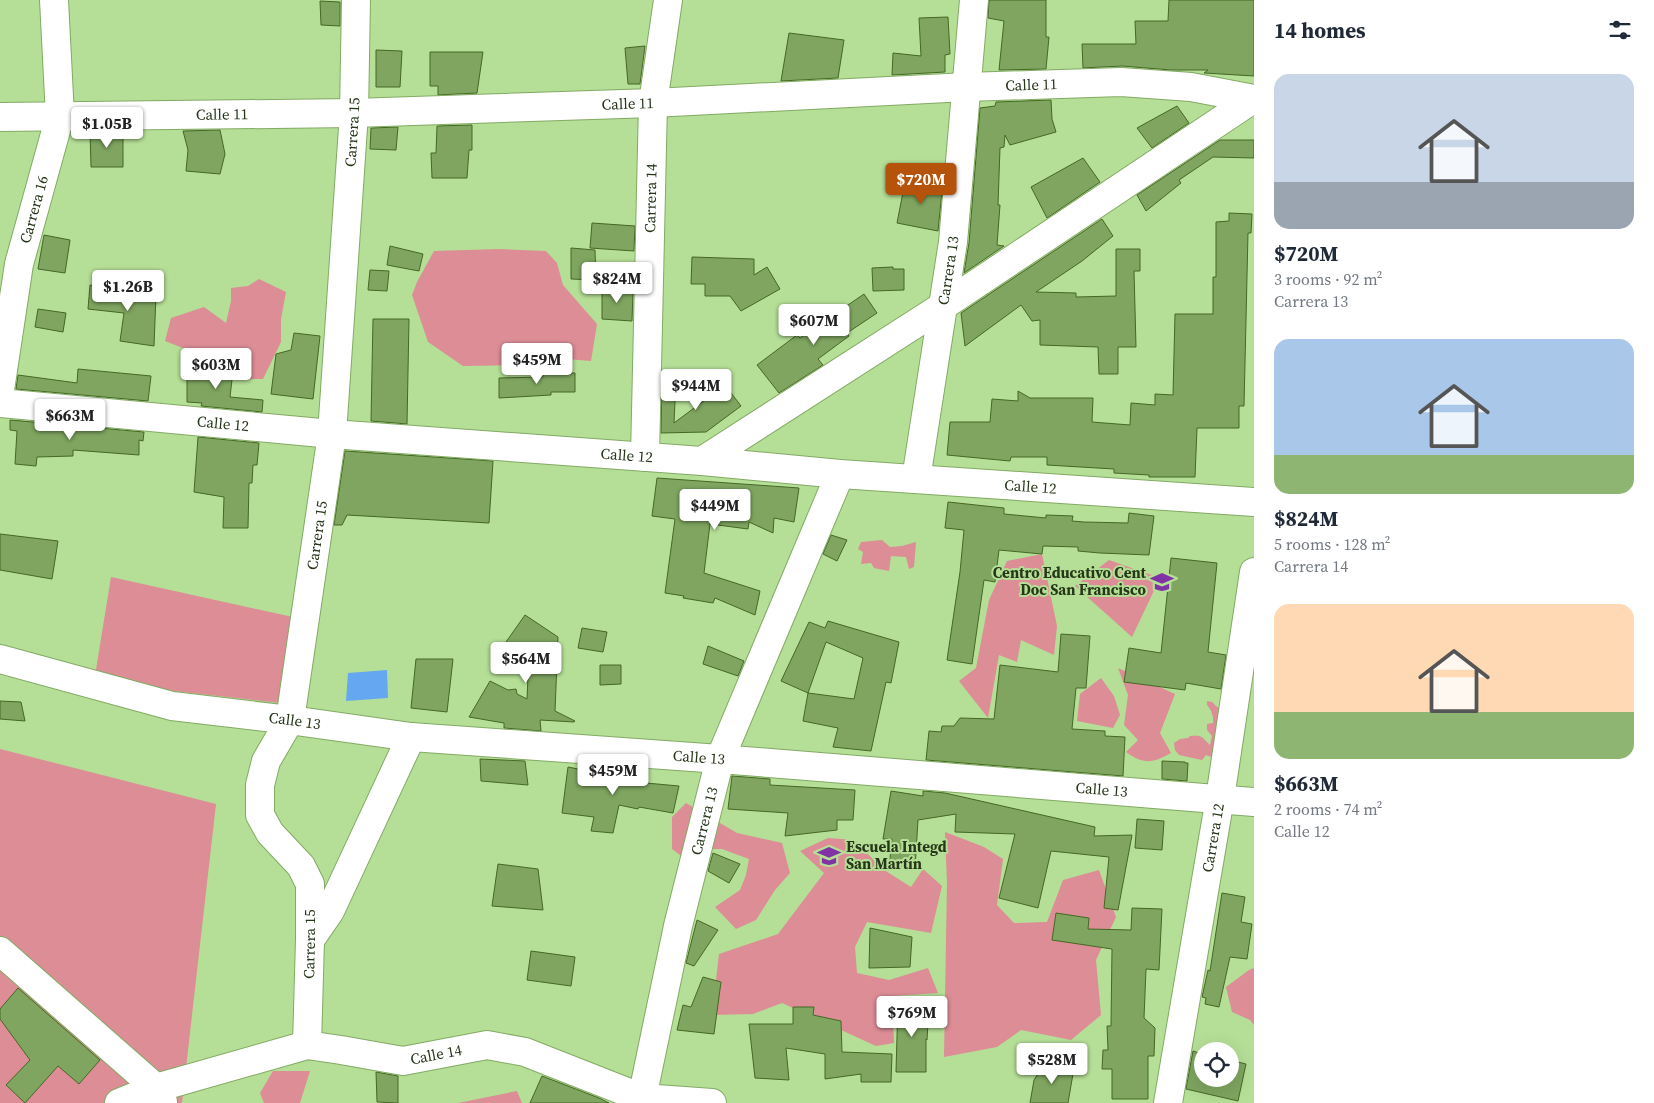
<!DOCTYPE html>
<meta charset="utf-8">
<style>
body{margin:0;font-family:"Source Serif 4",serif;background:#f6f6f7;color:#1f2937;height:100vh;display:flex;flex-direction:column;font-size:19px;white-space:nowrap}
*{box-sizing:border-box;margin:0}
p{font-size:16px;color:#747a83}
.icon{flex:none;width:28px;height:28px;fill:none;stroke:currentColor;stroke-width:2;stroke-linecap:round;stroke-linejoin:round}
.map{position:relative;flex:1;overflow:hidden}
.drawer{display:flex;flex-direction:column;background:#fff;width:400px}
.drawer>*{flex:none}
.tools{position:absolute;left:1194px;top:1042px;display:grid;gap:10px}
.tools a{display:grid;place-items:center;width:45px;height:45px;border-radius:50%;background:#fff;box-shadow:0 5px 20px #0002;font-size:25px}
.price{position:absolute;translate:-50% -42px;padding:0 11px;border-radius:5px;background:#fff;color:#222;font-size:16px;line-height:32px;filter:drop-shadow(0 1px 2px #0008)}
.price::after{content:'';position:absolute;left:50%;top:30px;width:15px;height:11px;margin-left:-8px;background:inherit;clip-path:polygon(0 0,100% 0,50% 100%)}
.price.selected{background:#b45309;color:#fff}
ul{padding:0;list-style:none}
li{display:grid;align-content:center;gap:10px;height:265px;padding:0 20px}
li span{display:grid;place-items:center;height:155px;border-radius:15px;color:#555}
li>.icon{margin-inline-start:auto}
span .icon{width:90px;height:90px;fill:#fffc;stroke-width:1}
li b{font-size:21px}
h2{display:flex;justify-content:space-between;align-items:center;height:60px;padding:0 20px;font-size:21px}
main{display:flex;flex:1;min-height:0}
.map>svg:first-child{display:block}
.green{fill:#dc8d96}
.water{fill:#65a7f1}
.building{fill:#7fa560;stroke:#456824;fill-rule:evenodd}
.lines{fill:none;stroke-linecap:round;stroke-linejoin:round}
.minor-casing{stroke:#83aa64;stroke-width:30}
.minor{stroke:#fff;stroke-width:28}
.labels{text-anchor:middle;stroke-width:4;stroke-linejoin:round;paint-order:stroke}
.street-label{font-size:15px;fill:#263619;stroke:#b5de96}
.poi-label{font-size:15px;font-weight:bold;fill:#263619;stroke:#b5de96;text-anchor:end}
</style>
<main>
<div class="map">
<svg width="1254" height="1103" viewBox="0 0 1254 1103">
<rect width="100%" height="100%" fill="#b5de96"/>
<g class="green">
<polygon points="499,249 546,251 557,263 563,285 597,324 591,361 567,359 533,365 463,366 428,342 412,295 417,282 434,251"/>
<polygon points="259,279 286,292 281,319 281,342 263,379 246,379 229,366 165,341 171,318 204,307 226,323 231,301 231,288 248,286"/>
<polygon points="882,540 890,547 902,546 916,542 914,567 909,569 906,557 891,556 889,571 874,568 871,563 861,564 863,552 858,549 861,542"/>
<polygon points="1042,554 1057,626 1054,655 1021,640 1017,662 999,655 988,718 959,681 976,668 989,600 1007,561"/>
<polygon points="1109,560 1160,578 1132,637 1075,586"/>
<polygon points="111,577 302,619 281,703 94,682"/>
<path d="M1118 668 1175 694 1160 733 1171 753C1153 763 1144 765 1126 752L1138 740 1124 725 1128 695Z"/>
<polygon points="1101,678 1114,696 1120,715 1113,728 1077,721 1080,694"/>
<path d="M1207 701 1212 702 1217 707 1224 708 1214 758 1206 755 1202 760 1179 755 1175 750 1174 743 1180 739 1188 738 1190 736C1204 735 1201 737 1210 745L1212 736 1207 730V724L1213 723C1214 717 1211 709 1207 705Z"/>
<polygon points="0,749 216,804 182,1103 0,1103"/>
<polygon points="686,803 737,833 782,843 790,873 775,890 756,920 736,929 715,907 740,890 746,875 749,859 722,849 706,849 688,861 672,849 672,817"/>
<polygon points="945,832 984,847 1003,859 997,905 1014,923 1047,922 1063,880 1099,870 1116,917 1096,960 1101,1015 1071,1040 1021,1030 997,1047 944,1057 947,883"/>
<polygon points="828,838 855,840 881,868 911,887 923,869 942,886 931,933 867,922 855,947 857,973 889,980 928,968 938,993 892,996 894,1043 876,1046 782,1003 753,1014 712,1015 719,954 778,934 824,873 800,851"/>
<polygon points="1254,968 1254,1025 1250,1020 1232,1012 1226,987 1249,970"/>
<polygon points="273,1071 310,1071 300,1103 264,1103 260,1093"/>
<polygon points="517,1091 522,1103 458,1103"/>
</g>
<polygon class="water" points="387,670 388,698 346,701 348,673"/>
<g class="building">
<polygon points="989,0 1046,0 1046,37 1049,37 1046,69 999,70 1004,21 988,18"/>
<polygon points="1169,0 1254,0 1254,76 1204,73 1208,70 1171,70 1122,66 1083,68 1082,44 1136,44 1135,21 1168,21"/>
<polygon points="320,1 340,2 340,26 321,25"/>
<polygon points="948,17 950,54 945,55 945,72 892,75 893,53 921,56 919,18"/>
<polygon points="789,33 844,40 838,78 781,81"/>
<polygon points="645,46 640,84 628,84 625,48"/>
<polygon points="376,50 402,51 400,87 376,87"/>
<polygon points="430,52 483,52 477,93 438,95 438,86 430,86"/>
<polygon points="1051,100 1052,119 1056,132 1010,145 1005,135 1004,147 1000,148 998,205 1000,205 997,245 1004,246 964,273 969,243 980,108 995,106 996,102"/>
<polygon points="1177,106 1189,123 1152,148 1137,128"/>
<polygon points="472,125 472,150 469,150 467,178 432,178 431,153 436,153 437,126"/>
<polygon points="398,127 396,150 370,149 371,128"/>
<polygon points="220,130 225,154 220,174 186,171 188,150 183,131"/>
<polygon points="123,131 123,167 91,167 90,132"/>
<polygon points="1220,140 1254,140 1254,158 1213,157 1179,180 1181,183 1146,211 1137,195"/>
<polygon points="1083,158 1100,182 1047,218 1031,187"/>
<polygon points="943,181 938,231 897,223 905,182"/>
<polygon points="1229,213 1252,214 1251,233 1248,233 1244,406 1239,406 1239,428 1197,428 1195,477 1149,477 1149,475 1114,473 1114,469 1047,465 1047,457 1011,457 1010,461 947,455 950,422 990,422 992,399 1018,401 1018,391 1030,398 1093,398 1092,422 1130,425 1131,403 1155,405 1155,394 1173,395 1175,314 1213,314 1213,277 1216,277 1216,222 1229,221"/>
<polygon points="1102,219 1113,236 1082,261 1036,292 1076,293 1076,297 1116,296 1116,249 1140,249 1140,271 1134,271 1136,347 1118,347 1118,374 1099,374 1098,347 1040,345 1040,320 1032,321 1021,305 965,346 961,313"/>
<polygon points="592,223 635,226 634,251 590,248"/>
<polygon points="44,235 70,240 65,273 38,269"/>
<polygon points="390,246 423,254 419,271 387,265"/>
<polygon points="571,248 595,250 596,280 571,279"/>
<polygon points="692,257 754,259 754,275 767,267 780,289 741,311 730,296 705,296 705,284 691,284"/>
<polygon points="893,267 893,269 904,269 904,290 873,291 872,268"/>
<polygon points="370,270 389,271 387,291 368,290"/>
<polygon points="90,285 156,295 154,346 120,341 124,313 88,309"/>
<polygon points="602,288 622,288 622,290 633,291 632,321 602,319"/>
<polygon points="864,294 877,313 847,333 849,336 818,359 823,365 779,393 757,365 797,335 800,338"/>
<polygon points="38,309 66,313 63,332 35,327"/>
<polygon points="373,319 409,319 407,424 371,421"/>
<polygon points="294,333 320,336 313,399 271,394 276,354 291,350"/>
<polygon points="190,364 212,366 211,370 233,371 230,397 263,400 262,412 201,406 202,403 187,402 187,380"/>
<polygon points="78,369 151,376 148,401 16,389 18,375 77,383"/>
<polygon points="543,373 575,373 575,392 551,392 551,395 499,398 499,378 543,377"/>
<polygon points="662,379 676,379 674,423 725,385 741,406 706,432 661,433"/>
<polygon points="10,420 144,432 143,441 139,440 139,455 73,450 73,456 37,457 36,466 15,464 17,431 10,430"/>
<polygon points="198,437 259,443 257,465 253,465 252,483 249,483 248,528 223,528 224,497 194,492"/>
<polygon points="345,451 493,461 489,523 347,515 342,525 334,525"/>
<polygon points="657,478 799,488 794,522 774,518 773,533 749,522 748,529 710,524 704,573 760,591 755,615 715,598 713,603 683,598 684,596 665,593 675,519 652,516"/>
<polygon points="948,502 1004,508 1004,514 1046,518 1046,515 1073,516 1072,521 1084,522 1128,523 1129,513 1154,516 1149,555 1100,553 1078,551 1078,547 1043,546 1042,554 999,550 995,582 984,580 972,664 947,660 960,572 964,530 945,528"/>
<polygon points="0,534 58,541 52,579 0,570"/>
<polygon points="831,535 847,540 837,561 823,554"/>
<polygon points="1171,558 1217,563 1208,652 1226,655 1221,689 1186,683 1185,690 1124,682 1129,648 1161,653"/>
<polygon points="525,615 558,637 555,711 575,721 574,722 540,720 541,731 504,728 504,723 469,717 490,681 508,690 516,689 517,694 527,699 529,653 506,642"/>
<path d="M828 621 899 642 891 683 886 682 871 751 833 747 838 728 803 721 808 693 781 681 809 622 825 628ZM826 642 863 658 854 699 808 693Z"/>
<polygon points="582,628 607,632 603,652 578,648"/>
<polygon points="1061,634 1090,636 1086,688 1076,688 1072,729 1105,731 1105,736 1125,737 1123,776 926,760 929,731 941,732 942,726 954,726 960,718 994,719 1000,665 1058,672"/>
<polygon points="708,646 744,661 738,676 703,664"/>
<polygon points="416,659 453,659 447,712 411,708"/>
<polygon points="600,665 621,665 621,684 600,685"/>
<polygon points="0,701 21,702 25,721 0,719"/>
<polygon points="480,759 525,761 528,785 481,781"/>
<polygon points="1162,761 1185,762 1185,763 1188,763 1187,781 1162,779"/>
<polygon points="568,767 603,774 603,770 647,779 646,783 679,786 673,813 639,807 638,809 619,805 613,833 591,831 594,817 562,813"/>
<polygon points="732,776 770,779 770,785 855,790 853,820 837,820 837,830 785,836 788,813 728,809"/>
<polygon points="891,791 923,796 923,791 945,793 1095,827 1094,836 1132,835 1118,910 1104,908 1109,857 1051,851 1038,908 999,898 1015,834 955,832 956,814 918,820 915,869 889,867 892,839 883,839"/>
<polygon points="1137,819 1164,821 1162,850 1135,848"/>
<polygon points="713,853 740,864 729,883 708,871"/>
<polygon points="498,864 538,869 543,910 492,906"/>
<polygon points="1222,893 1245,897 1241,922 1252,924 1247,959 1230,957 1219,1007 1205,1004 1206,998 1202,997 1208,970 1210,971"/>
<polygon points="1132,908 1162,909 1159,970 1146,969 1144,1018 1155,1028 1154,1056 1148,1056 1148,1099 1112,1099 1112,1069 1102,1069 1103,1050 1108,1050 1107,1026 1111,1026 1112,949 1052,940 1056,913 1089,918 1088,929 1131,930"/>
<polygon points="697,920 718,930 694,966 686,963"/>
<polygon points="870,928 912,937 910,967 869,968"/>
<polygon points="531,951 575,957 571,986 527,980"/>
<polygon points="703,977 721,982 714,1034 677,1030 683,1005 691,1007"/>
<polygon points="18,988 100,1060 79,1084 58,1066 25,1103 6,1085 30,1060 0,1019 0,1009"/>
<polygon points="898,1001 929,1007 927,1040 926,1039 926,1072 896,1072"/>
<polygon points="793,1007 814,1007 813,1015 841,1021 842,1052 892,1054 891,1082 861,1082 861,1074 825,1079 825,1054 786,1048 789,1080 755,1078 749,1024 793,1024"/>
<polygon points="1193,1051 1202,1054 1202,1079 1230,1079 1230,1060 1246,1064 1238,1101 1186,1089"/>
<polygon points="1045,1063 1074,1068 1068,1103 1030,1103 1034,1080"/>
<polygon points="376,1072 398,1076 398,1103 377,1102"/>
<polygon points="542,1076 599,1098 609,1103 530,1103"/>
</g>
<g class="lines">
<defs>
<g id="minor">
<path id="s1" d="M0 117 354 113 653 103 967 87 1121 82 1191 87 1254 99"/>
<path id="s2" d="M0 390 19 264 60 116 54 0"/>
<path id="s3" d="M0 403 332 434 702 461 840 474 1254 502"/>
<path id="s4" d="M645 457 653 103 668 0"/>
<polyline points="702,461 943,306 1253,99"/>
<path id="s5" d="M916 479 953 242 974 0"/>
<path id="s6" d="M0 659 172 706 290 720 411 737 720 759 1254 802"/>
<polyline points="310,940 330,911 411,737"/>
<polyline points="0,951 156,1088 163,1102"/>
<path id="s7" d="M307 1045 310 940V884L301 866 270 833 260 815V785L266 761 290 720 332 434 354 113 356 0"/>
<path id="s8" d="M642 1098 678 926 720 759 840 474"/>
<path id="s9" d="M119 1103 156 1088 307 1045 341 1050 403 1061 487 1045 525 1052 642 1098 712 1103"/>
<path id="s10" d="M1168 1103 1220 798 1254 572"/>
</g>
</defs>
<use href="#minor" class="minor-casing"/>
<use href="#minor" class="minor"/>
</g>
<defs>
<symbol id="school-bare" viewBox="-9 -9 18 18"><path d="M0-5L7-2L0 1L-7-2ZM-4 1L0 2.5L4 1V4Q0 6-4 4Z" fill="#7f33a5" stroke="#b5de96" stroke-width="2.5" paint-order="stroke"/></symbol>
</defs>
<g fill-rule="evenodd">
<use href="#school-bare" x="1146" y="566" width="32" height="32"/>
<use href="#school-bare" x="813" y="840" width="32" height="32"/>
</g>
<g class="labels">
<g class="street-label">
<text dy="5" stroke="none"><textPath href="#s1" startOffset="1032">Calle 11</textPath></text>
<text dy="5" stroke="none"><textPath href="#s1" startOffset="628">Calle 11</textPath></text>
<text dy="5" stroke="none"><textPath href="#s1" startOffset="222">Calle 11</textPath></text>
<text dy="5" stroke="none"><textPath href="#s7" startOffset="941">Carrera 15</textPath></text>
<text dy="5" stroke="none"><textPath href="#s4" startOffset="259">Carrera 14</textPath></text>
<text dy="5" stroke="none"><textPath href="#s2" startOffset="184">Carrera 16</textPath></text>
<text dy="5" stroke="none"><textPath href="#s5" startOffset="211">Carrera 13</textPath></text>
<text dy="5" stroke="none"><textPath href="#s3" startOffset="224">Calle 12</textPath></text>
<text dy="5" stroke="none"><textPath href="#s3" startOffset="629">Calle 12</textPath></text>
<text dy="5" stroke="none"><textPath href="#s3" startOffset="1034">Calle 12</textPath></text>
<text dy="5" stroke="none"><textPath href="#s7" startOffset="536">Carrera 15</textPath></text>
<text dy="5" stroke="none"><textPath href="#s6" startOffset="302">Calle 13</textPath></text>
<text dy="5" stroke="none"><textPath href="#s6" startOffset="708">Calle 13</textPath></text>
<text dy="5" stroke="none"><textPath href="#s6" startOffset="1112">Calle 13</textPath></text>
<text dy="5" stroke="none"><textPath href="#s8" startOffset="284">Carrera 13</textPath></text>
<text dy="5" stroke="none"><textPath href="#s10" startOffset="269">Carrera 12</textPath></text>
<text dy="5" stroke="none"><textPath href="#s7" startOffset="101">Carrera 15</textPath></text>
<text dy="5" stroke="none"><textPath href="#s9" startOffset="328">Calle 14</textPath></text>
</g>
<g class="poi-label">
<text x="1146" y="578">Centro Educativo Cent<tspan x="1146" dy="17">Doc San Francisco</tspan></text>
<text x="846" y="852" text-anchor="start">Escuela Integd<tspan x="846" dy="17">San Martín</tspan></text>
</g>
</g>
</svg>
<div class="tools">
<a><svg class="icon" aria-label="locate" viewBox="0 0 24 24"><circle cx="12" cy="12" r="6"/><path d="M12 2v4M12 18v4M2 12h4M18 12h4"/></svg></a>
</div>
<b class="price" style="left:107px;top:149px">$1.05B</b>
<b class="price selected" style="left:921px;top:205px">$720M</b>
<b class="price" style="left:617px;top:304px">$824M</b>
<b class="price" style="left:128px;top:312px">$1.26B</b>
<b class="price" style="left:814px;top:346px">$607M</b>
<b class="price" style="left:537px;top:385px">$459M</b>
<b class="price" style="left:216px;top:390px">$603M</b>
<b class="price" style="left:696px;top:411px">$944M</b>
<b class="price" style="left:70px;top:441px">$663M</b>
<b class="price" style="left:715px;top:531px">$449M</b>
<b class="price" style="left:526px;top:684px">$564M</b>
<b class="price" style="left:613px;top:796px">$459M</b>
<b class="price" style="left:912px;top:1038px">$769M</b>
<b class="price" style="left:1052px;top:1085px">$528M</b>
</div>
<section class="drawer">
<h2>14 homes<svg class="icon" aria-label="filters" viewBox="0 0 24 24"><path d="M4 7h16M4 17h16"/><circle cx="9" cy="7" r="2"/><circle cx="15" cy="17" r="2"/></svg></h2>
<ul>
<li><span style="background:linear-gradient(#c9d6e8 70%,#9aa5b1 0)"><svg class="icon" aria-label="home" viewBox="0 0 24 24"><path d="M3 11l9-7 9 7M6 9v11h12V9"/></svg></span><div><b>$720M</b><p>3 rooms · 92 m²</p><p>Carrera 13</p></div></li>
<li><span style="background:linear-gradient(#a9c7e8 75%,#8fb573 0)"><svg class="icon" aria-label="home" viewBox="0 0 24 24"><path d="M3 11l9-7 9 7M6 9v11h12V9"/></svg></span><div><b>$824M</b><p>5 rooms · 128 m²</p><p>Carrera 14</p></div></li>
<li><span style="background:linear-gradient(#ffd9b3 70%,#8fb573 0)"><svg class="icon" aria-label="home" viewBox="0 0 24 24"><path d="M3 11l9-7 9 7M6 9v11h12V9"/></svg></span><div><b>$663M</b><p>2 rooms · 74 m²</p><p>Calle 12</p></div></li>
</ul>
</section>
</main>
